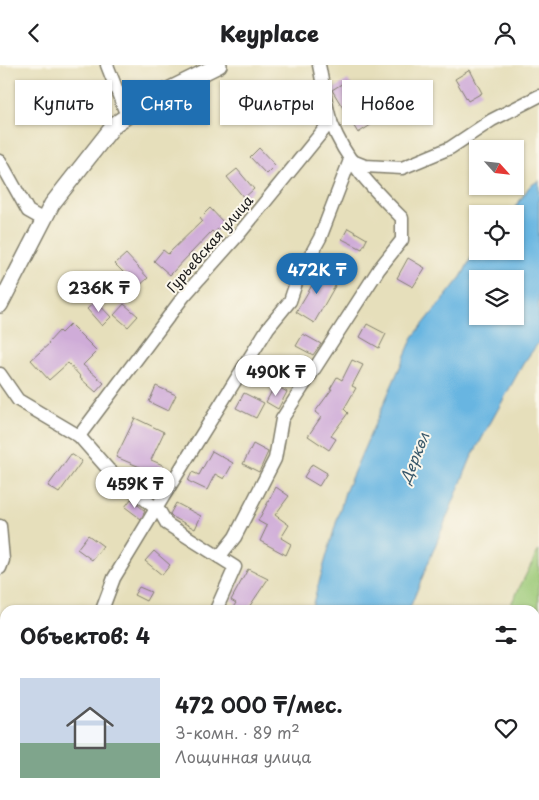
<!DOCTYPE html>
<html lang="ru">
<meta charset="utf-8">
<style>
body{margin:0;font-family:"Playpen Sans",sans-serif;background:#f2f2f2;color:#202124;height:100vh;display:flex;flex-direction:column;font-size:19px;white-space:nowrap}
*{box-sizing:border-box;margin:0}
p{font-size:16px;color:#757577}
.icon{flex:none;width:28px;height:28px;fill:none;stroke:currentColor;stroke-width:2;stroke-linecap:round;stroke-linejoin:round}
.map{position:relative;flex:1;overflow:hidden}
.panel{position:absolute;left:0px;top:540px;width:540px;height:195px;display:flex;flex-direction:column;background:#fff;border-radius:15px 15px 0 0;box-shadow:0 1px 4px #0004}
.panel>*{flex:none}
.guide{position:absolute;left:15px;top:15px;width:510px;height:45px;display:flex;gap:10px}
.needle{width:32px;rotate:117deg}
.tools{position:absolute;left:469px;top:75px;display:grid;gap:10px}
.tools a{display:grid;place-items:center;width:55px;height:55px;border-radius:0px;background:#fff;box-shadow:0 1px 4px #0004;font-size:25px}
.price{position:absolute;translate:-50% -42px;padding:0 11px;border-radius:18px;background:#fff;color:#222;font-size:16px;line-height:32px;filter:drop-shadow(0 1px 2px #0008)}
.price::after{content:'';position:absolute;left:50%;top:30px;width:15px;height:11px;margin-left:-8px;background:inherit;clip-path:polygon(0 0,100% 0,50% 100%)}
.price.current{background:#1f6fb2;color:#fff}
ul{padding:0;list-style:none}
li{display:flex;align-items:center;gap:15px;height:125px;padding:0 20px}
li span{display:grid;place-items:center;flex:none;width:140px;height:100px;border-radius:0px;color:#555}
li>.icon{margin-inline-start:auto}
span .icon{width:60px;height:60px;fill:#fffc;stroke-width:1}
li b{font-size:21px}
h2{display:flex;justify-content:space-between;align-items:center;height:60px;padding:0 20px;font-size:21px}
.chip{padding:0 18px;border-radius:0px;background:#fff;box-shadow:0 1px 4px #0004;font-size:18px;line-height:45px}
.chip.current{background:#1f6fb2;color:#fff}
header{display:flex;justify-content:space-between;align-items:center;height:65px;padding:0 20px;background:#fff;font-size:22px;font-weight:800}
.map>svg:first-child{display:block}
.green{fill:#9cc977;stroke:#5c724a}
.water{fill:#68b5e1;stroke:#42687e;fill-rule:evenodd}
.building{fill:#cfacd8}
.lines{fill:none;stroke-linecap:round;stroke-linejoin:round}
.minor-casing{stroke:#817e6c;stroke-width:15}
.tertiary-casing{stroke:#817e6c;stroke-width:18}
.minor{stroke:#fff;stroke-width:12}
.tertiary{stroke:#fff;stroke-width:15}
.labels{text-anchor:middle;stroke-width:4;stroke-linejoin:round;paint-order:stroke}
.street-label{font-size:14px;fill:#1c1c1c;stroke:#fbf7ec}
.water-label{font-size:15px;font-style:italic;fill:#3a596b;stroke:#fbf7ec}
</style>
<header><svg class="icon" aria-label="back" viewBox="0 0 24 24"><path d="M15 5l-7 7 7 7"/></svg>Keyplace<svg class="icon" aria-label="person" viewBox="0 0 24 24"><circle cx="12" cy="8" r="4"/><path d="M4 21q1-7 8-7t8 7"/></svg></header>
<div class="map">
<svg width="539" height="735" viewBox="0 0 539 735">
<rect width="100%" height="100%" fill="#fbf7ec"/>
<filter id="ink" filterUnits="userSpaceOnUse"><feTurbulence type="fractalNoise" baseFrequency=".02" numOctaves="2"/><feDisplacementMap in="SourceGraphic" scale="10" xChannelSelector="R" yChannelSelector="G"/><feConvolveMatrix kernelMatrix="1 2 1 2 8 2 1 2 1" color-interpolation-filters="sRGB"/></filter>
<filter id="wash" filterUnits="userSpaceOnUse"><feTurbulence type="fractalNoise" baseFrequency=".0096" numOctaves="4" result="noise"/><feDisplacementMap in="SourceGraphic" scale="20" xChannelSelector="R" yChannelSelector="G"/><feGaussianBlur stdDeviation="1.12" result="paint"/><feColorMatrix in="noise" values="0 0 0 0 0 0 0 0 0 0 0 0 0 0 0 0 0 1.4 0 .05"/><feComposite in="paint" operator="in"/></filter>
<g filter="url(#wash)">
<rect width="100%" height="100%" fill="#e6dfbb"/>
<polygon class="green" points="539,484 539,735 430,735 431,730 535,730 535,545 508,545"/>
<g class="water">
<path d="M539 115V277L523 299 471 393 409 545H311L345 427 413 272 461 212 475 186H515V149H511L529 122ZM478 214H515V251H478Z"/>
<polygon points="251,730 349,730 347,735 249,735"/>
</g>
<g id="blocks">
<g class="building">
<polygon points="470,5 482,28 468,36 455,14"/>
<polygon points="348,15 374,58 358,68 332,25"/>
<polygon points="259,83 275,100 266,109 250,92"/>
<polygon points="237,104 254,124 244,133 227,112"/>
<polygon points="210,143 224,158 214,168 212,166 170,210 154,196 163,185 168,189 202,156 200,153"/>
<polygon points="348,163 367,174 362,184 342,174"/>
<polygon points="126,189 148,213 138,222 115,199"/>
<polygon points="408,193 425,203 413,222 397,213"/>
<polygon points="318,202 339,214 314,258 296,247 314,217 310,214"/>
<polygon points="96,236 111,252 102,261 87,244"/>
<polygon points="124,239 138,251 128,262 114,250"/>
<polygon points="70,259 97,286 83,300 104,318 96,327 80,313 81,312 68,298 49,315 31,295 49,279 48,278 59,266 61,268"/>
<polygon points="367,259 386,269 379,283 360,272"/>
<polygon points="303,269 321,279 313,290 296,281"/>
<polygon points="352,295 363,300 352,321 356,323 344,344 348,348 331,371 336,374 329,385 308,371 321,352 315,347 332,324 330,324 337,312 342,315"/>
<polygon points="275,320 287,327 278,344 266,337"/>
<polygon points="156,321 176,330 168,346 149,337"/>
<polygon points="244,328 264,338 256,353 236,343"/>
<polygon points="135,353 164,367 151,395 163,400 159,410 116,392"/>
<polygon points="253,379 268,387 259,407 243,399"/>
<polygon points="212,386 233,398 224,414 215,409 207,425 188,416 192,407 199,410"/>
<polygon points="71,389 82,396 59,428 48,421"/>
<polygon points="312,399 327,408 319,421 304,412"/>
<polygon points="276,422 289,431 275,450 289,460 281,473 291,479 286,490 260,476 267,461 258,456"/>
<polygon points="131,434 145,446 141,454 125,442"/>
<polygon points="176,438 201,451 195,464 173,452 170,449"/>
<polygon points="88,470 103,481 92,495 77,484"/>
<polygon points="154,486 170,500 162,510 145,496"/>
<polygon points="248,504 268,514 247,545 231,545 236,538 231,535"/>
<polygon points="139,522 151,527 146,536 134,530"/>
</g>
</g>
</g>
<g filter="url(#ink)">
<use href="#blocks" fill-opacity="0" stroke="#817e6c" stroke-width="1"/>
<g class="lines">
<defs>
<g id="minor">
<polyline points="107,0 127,51"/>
<polyline points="0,96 28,146 44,155"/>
<polyline points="0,309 18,335 79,371 108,404 160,447 167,459 235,502 216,545"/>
<polyline points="79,371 184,231 239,169 331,56"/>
<polyline points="0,461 3,495 0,503"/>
<path d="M219 492 235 472 275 394 282 354 379 204 402 175V153C373 124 346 97 331 57 325 39 323 18 319 0"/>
<polyline points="102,545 114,513 168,424 268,263 290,236 297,215 320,173 350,95 365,101 402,103 450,83 492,55 539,31"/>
</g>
<polyline id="tertiary" points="0,240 52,139 115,59 158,30 219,0"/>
</defs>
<use href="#minor" class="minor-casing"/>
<use href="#tertiary" class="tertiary-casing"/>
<use href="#minor" class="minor"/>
<use href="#tertiary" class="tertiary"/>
</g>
</g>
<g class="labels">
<g class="street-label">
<text transform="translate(210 179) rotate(-49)" y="5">Гурьевская улица</text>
</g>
<g class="water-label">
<text transform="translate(415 393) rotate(-68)" y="5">Деркөл</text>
</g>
</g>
</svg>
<div class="tools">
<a><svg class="needle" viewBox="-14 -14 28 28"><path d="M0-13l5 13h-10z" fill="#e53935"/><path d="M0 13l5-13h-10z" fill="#757577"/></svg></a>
<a><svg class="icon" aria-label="locate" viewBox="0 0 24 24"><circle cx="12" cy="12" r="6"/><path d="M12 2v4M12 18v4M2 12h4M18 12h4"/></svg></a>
<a><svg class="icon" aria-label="layers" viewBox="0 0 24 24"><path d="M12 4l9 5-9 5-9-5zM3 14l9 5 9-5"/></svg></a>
</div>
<b class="price current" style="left:317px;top:230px">472K ₸</b>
<b class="price" style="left:99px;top:248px">236K ₸</b>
<b class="price" style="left:276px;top:332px">490K ₸</b>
<b class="price" style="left:135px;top:444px">459K ₸</b>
<div class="guide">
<a class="chip">Купить</a>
<a class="chip current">Снять</a>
<a class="chip">Фильтры</a>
<a class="chip">Новое</a>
</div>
<section class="panel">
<h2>Объектов: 4<svg class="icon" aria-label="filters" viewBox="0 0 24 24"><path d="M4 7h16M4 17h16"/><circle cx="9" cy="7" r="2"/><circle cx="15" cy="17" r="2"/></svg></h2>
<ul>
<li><span style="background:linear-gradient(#c9d6e8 65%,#7fa58c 0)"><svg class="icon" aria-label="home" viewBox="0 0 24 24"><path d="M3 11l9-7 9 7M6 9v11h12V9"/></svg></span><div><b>472 000 ₸/мес.</b><p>3-комн. · 89 m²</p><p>Лощинная улица</p></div><svg class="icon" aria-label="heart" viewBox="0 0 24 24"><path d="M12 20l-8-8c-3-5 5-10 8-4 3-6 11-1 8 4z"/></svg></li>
</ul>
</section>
</div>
